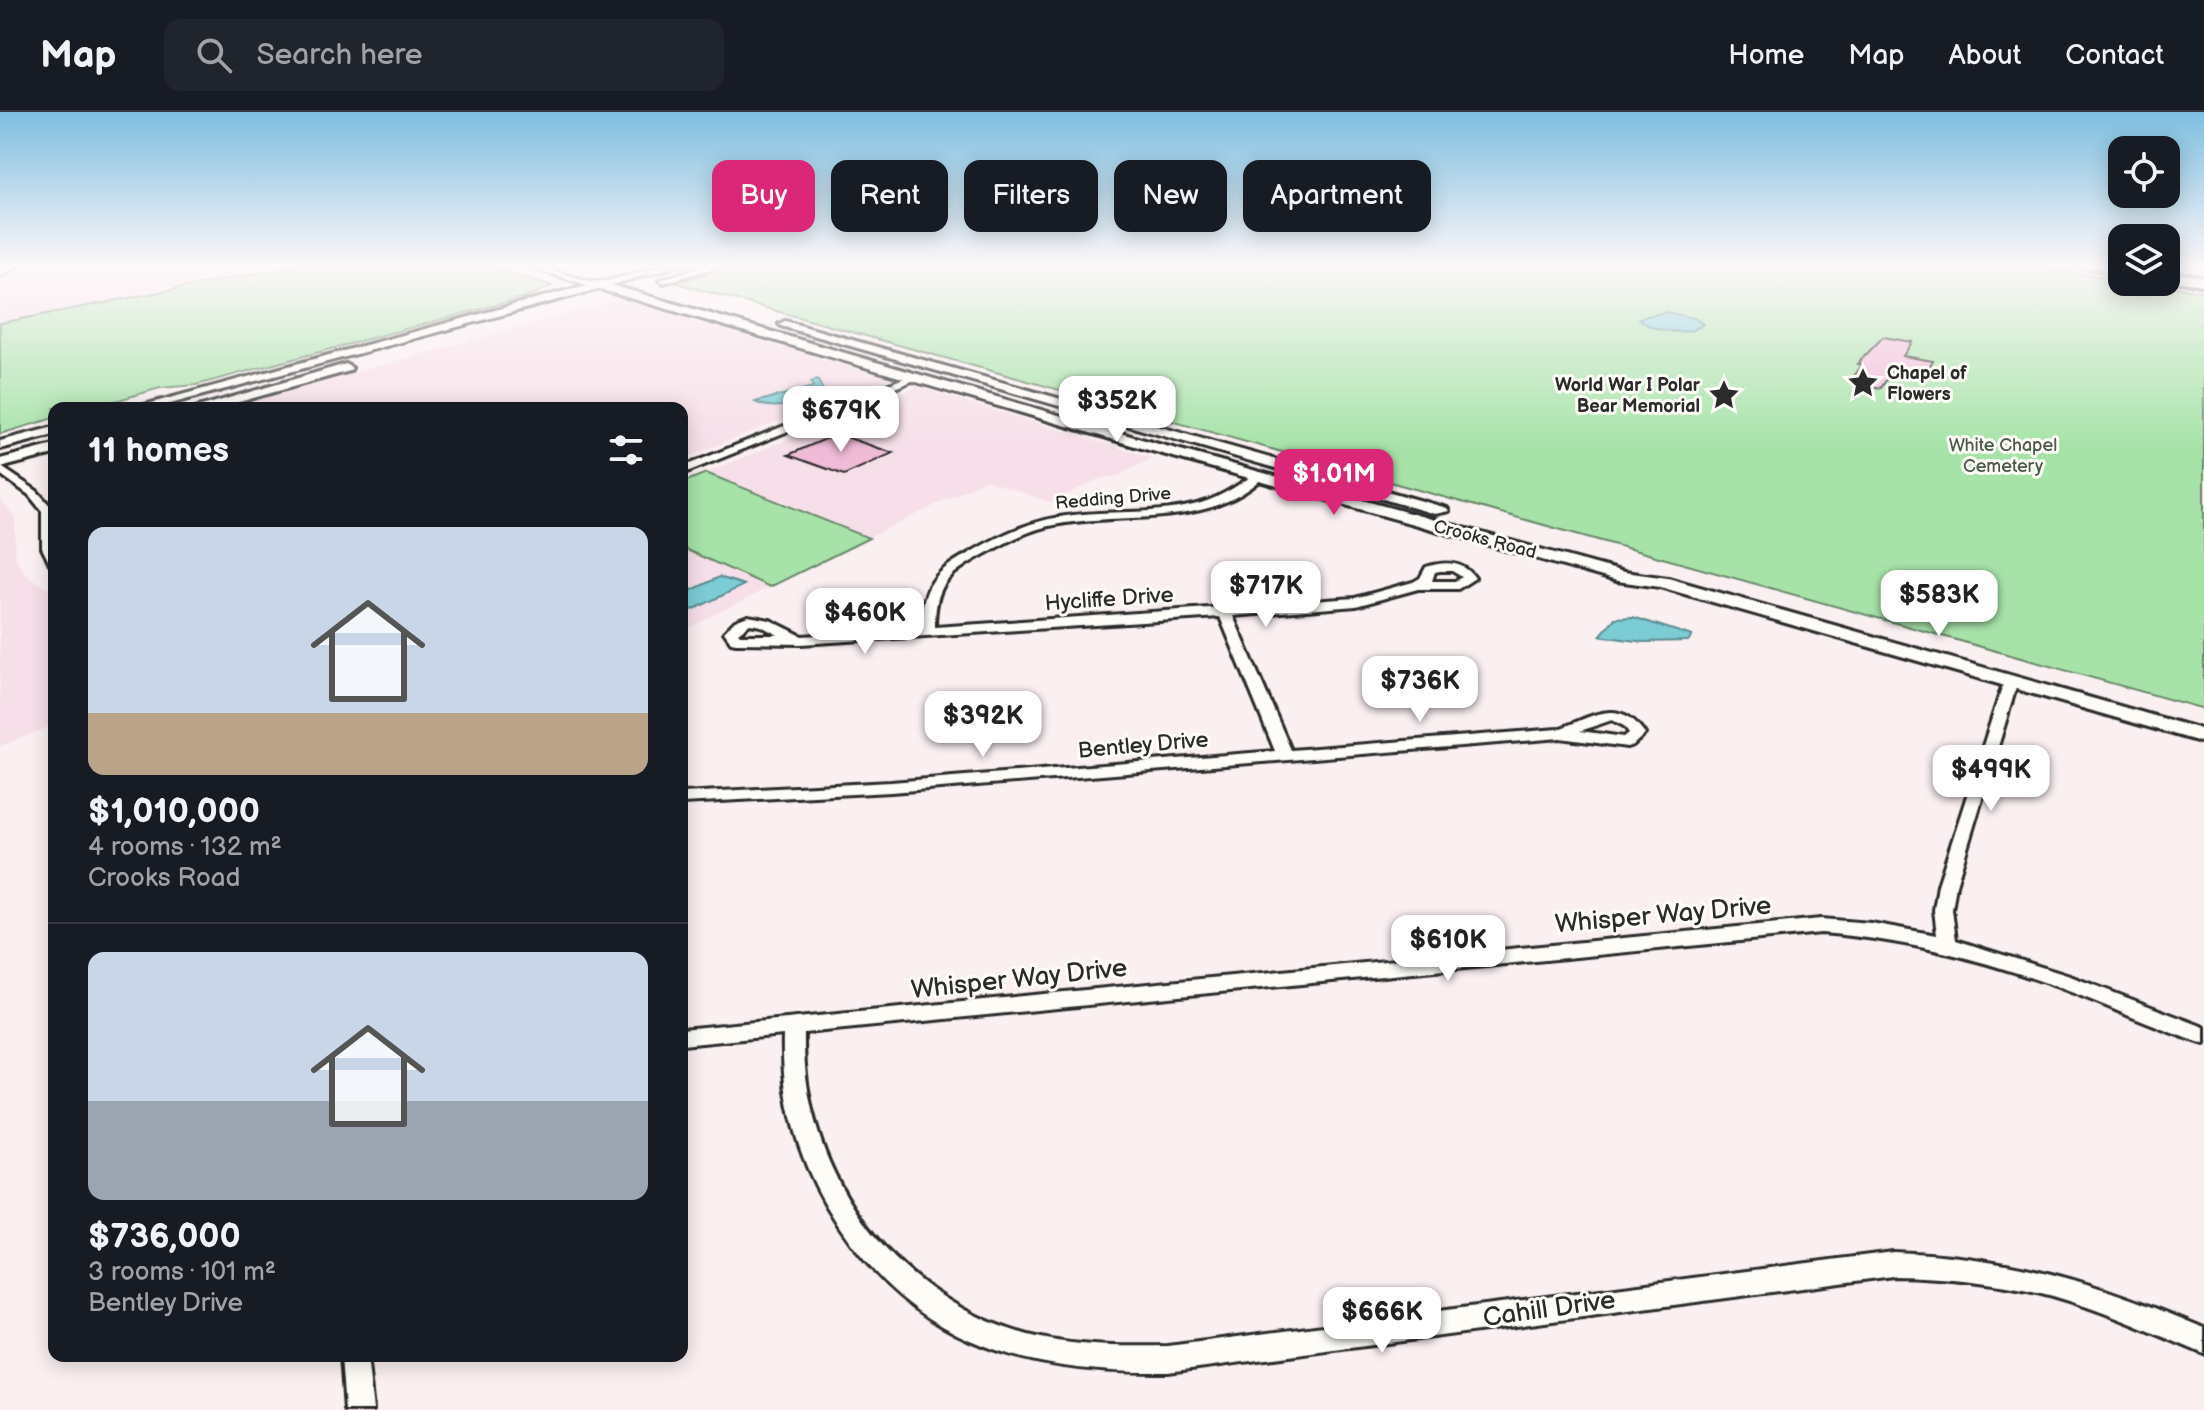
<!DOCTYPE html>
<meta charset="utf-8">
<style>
body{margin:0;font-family:"Balsamiq Sans",sans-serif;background:#20242c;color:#f1f3f6;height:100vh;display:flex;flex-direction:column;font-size:30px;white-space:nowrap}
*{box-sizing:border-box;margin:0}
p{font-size:26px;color:#9ea1a6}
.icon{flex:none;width:44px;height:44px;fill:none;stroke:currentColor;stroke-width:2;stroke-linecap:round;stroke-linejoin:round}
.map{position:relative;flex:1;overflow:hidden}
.details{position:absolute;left:48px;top:290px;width:640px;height:960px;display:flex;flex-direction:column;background:#171b24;border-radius:16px;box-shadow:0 4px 20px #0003}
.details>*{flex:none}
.guide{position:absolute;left:712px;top:48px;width:760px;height:72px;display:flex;gap:16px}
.buttons{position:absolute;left:2108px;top:24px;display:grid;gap:16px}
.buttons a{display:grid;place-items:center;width:72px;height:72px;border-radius:16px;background:#171b24;box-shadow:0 4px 20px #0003;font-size:40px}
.price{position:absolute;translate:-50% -68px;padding:0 18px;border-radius:16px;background:#fff;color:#222;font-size:26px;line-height:52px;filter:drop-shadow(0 2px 4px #0008)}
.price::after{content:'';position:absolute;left:50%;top:48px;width:24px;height:18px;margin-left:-12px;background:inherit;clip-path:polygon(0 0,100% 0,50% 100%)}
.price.selected{background:#db2777;color:#fff}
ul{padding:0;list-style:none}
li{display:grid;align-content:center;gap:16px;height:424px;padding:0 40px}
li+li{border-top:2px solid #363941}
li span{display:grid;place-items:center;height:248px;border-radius:16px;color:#555}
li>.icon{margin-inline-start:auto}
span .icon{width:144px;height:144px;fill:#fffc;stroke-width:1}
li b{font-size:34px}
h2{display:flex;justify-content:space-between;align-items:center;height:96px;padding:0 40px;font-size:34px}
.pill{padding:0 28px;border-radius:16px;background:#171b24;box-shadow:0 4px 20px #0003;font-size:28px;line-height:72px}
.pill.selected{background:#db2777;color:#fff}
header{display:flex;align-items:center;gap:48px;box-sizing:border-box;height:112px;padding:0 40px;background:#171b24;border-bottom:2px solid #363941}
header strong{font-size:38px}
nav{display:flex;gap:44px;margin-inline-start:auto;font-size:28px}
.search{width:560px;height:72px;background:#20242c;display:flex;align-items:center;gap:20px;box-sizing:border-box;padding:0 28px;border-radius:16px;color:#9ea1a6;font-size:30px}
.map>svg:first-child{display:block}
.built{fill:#f7dfe9}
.green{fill:#a7e3a9;stroke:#69876a;stroke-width:2}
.water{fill:#7cccd5;stroke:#5c8c91;stroke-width:2}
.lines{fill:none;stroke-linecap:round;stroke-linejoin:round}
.stream{stroke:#5c8c91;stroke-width:3}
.building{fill:#f0bbd7;stroke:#2b2b2b;stroke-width:2}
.minor-casing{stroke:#2b2b2b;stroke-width:6}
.tertiary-casing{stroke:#2b2b2b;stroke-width:6}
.secondary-casing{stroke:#2b2b2b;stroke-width:6}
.motorway-casing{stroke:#2b2b2b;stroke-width:6}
.minor{fill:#fdfcf7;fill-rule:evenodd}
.tertiary{fill:#fdfcf7;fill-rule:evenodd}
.secondary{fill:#fdfcf7;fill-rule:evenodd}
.motorway{fill:#fdfcf7;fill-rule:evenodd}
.labels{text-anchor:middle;stroke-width:6;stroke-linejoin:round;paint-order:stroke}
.far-poi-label{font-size:18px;font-weight:bold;fill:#2b2b2b;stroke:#fdfcf7;text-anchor:start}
.far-park-label{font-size:18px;fill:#4a594a;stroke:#fdfcf7}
.far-street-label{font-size:18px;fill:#2b2b2b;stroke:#fdfcf7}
.street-label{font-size:22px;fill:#2b2b2b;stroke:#fdfcf7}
.near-street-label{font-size:26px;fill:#2b2b2b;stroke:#fdfcf7}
</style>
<header>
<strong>Map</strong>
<div class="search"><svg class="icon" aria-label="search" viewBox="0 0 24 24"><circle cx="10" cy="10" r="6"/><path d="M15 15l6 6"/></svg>Search here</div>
<nav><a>Home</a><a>Map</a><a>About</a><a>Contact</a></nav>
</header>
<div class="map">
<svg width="2204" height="1298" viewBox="0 0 2204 1298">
<rect width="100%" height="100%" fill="#faeff1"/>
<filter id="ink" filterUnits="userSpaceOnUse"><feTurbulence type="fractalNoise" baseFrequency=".0125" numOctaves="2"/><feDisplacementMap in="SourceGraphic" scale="16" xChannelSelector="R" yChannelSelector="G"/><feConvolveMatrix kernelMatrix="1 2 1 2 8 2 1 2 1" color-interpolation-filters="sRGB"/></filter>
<g filter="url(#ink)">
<g class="built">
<polygon points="38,152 281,152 0,211 0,172"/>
<polygon points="620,187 888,266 682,347 682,296 227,296"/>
<polygon points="917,275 1152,346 1120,363 1101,366 1051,390 985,368 869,426 706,361"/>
<polygon points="0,387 15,405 15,444 24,461 54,482 54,613 0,634"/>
<polygon points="682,436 770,475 682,519"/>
</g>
<g class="green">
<polygon points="303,152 485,152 552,174 529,184 196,273 160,276 91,296 54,296 54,306 0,322 0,211"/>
<polygon points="739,152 2012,152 2204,179 2204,597 676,171"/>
<polygon points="706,361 869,426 770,475 682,436 682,371"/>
</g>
<g class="water">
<path d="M1665 200 1694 206 1703 212C1689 225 1650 220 1639 206Z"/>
<path d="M817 267 823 278C802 290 779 301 755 290L813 275 811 270Z"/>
<polygon points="719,465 744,473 682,503 682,483"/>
<polygon points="1633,505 1692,524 1688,529 1644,530 1600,524 1615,506"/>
</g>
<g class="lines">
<g class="stream">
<polyline points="2044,152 2122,163"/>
<polyline points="2189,152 2204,154"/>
<polyline points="2166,169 2204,175"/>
</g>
</g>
<g class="building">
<polygon points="1883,225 1912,230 1903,244 1933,249 1924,266 1891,260 1881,276 1850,270 1862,253 1857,252"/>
<polygon points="837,322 893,341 844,363 788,343"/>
</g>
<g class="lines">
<defs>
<g id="minor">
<polygon points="914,262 917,263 917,267 682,362 682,355"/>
<polygon points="0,354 37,379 54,398 54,453 50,452 42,436 42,399 29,383 0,362"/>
<path d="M1255 362 1265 364C1208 419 1124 399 1054 413 1027 418 1005 431 981 444 946 464 935 474 935 515L1355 486 1413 470 1420 466 1426 455C1445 449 1463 449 1475 466L1458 477H1418L1356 494 1233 504 1291 638 1558 617C1592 605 1620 583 1645 622L1633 633 1627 635 1560 626 891 680 682 691V681L891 670 1275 639 1220 505 801 532 736 531 731 530 724 520 735 509 748 504 770 508 802 524 921 516C922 473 934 460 971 440 1004 421 1035 407 1073 403 1116 398 1160 403 1201 391 1221 385 1238 373 1255 362ZM1440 459H1452L1462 465 1455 469H1432L1435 460ZM750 512 761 514 778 523H740L738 521ZM1612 608 1624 614 1629 621 1624 625 1580 619Z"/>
<path d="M2011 565 2018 569 1956 773 1952 798 1956 828 2070 864 2204 915V932C2153 916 2105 892 2055 874 1978 846 1902 827 1821 821L804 921C801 1054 885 1176 1012 1218 1062 1235 1116 1235 1168 1234L1893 1140C2012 1144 2095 1170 2204 1216V1242C2154 1221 2105 1199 2053 1184 2000 1170 1947 1165 1893 1164L1168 1260C1018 1262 905 1229 826 1093 796 1041 781 983 783 923L682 933V917L1821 807 1871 811 1937 823 1934 798 1938 773 2004 569Z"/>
<polygon points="341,1244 367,1244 373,1298 345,1298"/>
</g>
<polygon id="tertiary" points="9,152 20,152 0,164 0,157"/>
<g id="secondary">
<path d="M521 152C548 151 579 172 602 169 630 166 654 152 683 152L611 173 1155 331 1624 460 1668 466 2204 618V631L1660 475 1617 469 1145 337 599 177 155 296H133L587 173Z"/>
<polygon points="710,152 726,152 664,171 659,168"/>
<polygon points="785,209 1447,396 1449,399 1435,402 781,214 779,212"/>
<polygon points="346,252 352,256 350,259 217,296 195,296"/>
<polygon points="54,315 54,323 0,337 0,329"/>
<polygon points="54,333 54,342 0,356 0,347"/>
</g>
<g id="motorway">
<polygon points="2076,152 2122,153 2122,161"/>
<polygon points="2166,160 2204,165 2204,173 2166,168"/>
</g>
</defs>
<use href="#minor" class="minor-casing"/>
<use href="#tertiary" class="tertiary-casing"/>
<use href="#secondary" class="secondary-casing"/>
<use href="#motorway" class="motorway-casing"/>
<use href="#minor" class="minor"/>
<use href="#tertiary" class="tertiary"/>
<use href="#secondary" class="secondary"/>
<use href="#motorway" class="motorway"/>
</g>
</g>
<linearGradient id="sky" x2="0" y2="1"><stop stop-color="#7dbee0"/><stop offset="0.46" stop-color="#fdf8f9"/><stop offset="1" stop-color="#fdf8f9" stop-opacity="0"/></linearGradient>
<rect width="2204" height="334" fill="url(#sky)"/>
<defs>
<symbol id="sight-bare" viewBox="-9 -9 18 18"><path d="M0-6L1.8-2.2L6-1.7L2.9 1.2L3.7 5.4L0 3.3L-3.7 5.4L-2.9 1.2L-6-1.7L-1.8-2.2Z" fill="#2b2b2b" stroke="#fdfcf7" stroke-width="2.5" paint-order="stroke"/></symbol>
</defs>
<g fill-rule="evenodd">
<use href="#sight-bare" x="1841" y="249" width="44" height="44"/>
<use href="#sight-bare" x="1702" y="261" width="44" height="44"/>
</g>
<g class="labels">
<g class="far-poi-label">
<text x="1887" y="267">Chapel of<tspan x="1887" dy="21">Flowers</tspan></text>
<text x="1700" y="279" text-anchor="end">World War I Polar<tspan x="1700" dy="21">Bear Memorial</tspan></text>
</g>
<g class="far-park-label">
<text x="2003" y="339">White Chapel<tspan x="2003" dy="21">Cemetery</tspan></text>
</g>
<g class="far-street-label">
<text transform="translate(1113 386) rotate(-5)" y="6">Redding Drive</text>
<text transform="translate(1485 427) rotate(15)" y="6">Crooks Road</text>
</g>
<g class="street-label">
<text transform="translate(1109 486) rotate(-4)" y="8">Hycliffe Drive</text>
<text transform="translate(1143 632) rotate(-5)" y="8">Bentley Drive</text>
</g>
<g class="near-street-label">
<text transform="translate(1663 802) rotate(-5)" y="9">Whisper Way Drive</text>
<text transform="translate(1019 866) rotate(-6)" y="9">Whisper Way Drive</text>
<text transform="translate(1549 1196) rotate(-8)" y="9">Cahill Drive</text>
</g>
</g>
</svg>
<div class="buttons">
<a><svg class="icon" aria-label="locate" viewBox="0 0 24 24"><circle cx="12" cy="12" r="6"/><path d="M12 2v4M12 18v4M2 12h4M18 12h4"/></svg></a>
<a><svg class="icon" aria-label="layers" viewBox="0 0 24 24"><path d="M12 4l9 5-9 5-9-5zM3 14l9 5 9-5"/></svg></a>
</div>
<b class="price" style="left:1117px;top:332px">$352K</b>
<b class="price" style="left:841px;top:342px">$679K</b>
<b class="price selected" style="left:1334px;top:405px">$1.01M</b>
<b class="price" style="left:1266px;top:517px">$717K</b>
<b class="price" style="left:1939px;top:526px">$583K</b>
<b class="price" style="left:865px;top:544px">$460K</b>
<b class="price" style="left:1420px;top:612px">$736K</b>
<b class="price" style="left:983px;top:647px">$392K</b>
<b class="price" style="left:1991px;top:701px">$499K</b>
<b class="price" style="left:1448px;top:871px">$610K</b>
<b class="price" style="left:1382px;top:1243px">$666K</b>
<div class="guide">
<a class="pill selected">Buy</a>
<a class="pill">Rent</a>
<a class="pill">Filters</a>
<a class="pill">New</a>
<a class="pill">Apartment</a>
</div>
<section class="details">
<h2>11 homes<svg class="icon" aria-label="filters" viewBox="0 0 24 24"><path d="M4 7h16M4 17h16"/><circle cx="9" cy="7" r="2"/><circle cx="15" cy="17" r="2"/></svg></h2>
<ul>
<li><span style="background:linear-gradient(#c9d6e8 75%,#b9a48a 0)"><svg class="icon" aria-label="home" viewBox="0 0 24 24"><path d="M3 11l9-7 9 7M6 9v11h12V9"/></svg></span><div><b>$1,010,000</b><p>4 rooms · 132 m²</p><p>Crooks Road</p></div></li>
<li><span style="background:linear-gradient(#c9d6e8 60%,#9aa5b1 0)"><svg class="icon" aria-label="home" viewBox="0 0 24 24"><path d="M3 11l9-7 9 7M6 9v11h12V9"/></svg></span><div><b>$736,000</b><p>3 rooms · 101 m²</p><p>Bentley Drive</p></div></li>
</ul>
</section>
</div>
